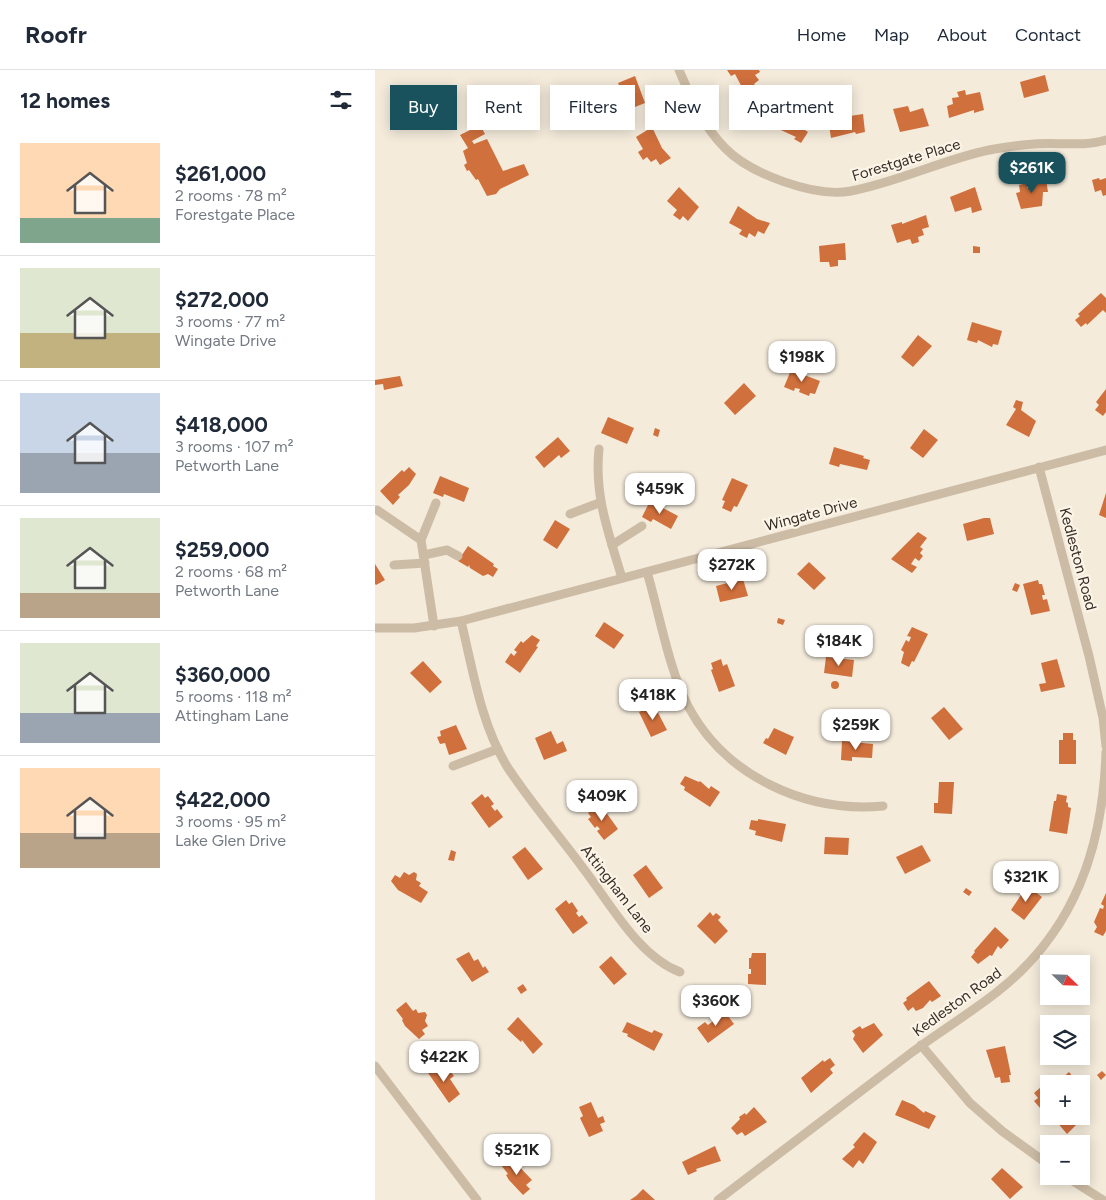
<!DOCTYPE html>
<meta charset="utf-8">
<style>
body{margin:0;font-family:Figtree,sans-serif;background:#f2f2f3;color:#1f2937;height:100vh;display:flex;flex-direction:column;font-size:19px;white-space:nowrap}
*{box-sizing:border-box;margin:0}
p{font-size:16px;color:#747a83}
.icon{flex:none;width:28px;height:28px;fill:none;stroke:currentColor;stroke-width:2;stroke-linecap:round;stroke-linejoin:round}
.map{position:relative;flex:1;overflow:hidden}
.details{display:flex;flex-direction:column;background:#fff;width:375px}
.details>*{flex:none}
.top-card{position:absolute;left:15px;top:15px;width:475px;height:45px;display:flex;gap:10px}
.needle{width:32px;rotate:113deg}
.controls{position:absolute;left:665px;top:885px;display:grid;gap:10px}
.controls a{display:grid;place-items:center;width:50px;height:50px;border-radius:0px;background:#fff;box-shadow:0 2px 12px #0003;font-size:25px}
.price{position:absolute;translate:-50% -42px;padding:0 11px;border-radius:10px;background:#fff;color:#222;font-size:16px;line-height:32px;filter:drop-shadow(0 1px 2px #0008)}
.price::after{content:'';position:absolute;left:50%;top:30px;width:15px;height:11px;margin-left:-8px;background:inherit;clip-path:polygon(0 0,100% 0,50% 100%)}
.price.selected{background:#19525d;color:#fff}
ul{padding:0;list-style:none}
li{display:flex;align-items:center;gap:15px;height:125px;padding:0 20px}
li+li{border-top:1px solid #e0e1e3}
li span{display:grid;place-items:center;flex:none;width:140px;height:100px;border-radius:0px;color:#555}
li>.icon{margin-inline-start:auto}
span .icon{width:60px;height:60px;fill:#fffc;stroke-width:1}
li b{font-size:21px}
h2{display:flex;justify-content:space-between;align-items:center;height:60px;padding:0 20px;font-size:21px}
.pill{padding:0 18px;border-radius:0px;background:#fff;box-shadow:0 2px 12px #0003;font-size:18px;line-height:45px}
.pill.selected{background:#19525d;color:#fff}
header{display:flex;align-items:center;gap:30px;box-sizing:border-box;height:70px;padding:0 25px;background:#fff;border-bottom:1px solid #e0e1e3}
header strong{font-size:24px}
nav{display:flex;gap:28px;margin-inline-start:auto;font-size:18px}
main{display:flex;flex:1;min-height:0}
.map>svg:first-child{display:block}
.building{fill:#d0703d}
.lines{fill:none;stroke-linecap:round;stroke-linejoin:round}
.minor{stroke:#cdbca5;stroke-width:9}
.labels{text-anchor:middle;stroke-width:4.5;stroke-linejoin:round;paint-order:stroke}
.street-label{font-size:15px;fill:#382e27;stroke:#fbf4e7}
</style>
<header>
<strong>Roofr</strong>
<nav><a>Home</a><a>Map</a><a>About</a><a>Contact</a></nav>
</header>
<main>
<section class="details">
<h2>12 homes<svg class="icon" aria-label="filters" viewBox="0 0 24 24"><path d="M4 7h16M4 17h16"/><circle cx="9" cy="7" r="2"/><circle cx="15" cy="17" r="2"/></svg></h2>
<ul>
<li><span style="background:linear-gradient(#ffd9b3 75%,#7fa58c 0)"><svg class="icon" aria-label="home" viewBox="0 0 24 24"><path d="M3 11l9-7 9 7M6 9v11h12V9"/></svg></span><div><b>$261,000</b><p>2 rooms · 78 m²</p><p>Forestgate Place</p></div></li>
<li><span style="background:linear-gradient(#dfe7d0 65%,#c2b280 0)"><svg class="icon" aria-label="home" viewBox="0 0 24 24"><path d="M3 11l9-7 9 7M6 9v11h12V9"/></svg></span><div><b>$272,000</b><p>3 rooms · 77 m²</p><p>Wingate Drive</p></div></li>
<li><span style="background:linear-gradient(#c9d6e8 60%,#9aa5b1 0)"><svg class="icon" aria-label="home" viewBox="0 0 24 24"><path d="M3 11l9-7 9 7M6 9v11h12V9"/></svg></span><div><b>$418,000</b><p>3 rooms · 107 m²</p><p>Petworth Lane</p></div></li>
<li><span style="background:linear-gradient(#dfe7d0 75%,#b9a48a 0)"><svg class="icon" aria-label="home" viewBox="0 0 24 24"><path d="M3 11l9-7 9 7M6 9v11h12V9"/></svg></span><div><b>$259,000</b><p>2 rooms · 68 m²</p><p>Petworth Lane</p></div></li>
<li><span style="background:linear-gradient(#dfe7d0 70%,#9aa5b1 0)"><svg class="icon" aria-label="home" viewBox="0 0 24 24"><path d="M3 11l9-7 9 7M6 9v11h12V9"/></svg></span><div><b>$360,000</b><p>5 rooms · 118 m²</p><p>Attingham Lane</p></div></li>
<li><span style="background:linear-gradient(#ffd9b3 65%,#b9a48a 0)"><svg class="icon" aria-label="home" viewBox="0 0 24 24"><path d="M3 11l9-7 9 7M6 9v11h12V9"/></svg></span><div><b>$422,000</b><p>3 rooms · 95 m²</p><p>Lake Glen Drive</p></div></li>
</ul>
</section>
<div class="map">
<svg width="731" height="1130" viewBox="0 0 731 1130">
<rect width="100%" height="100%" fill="#f4ebdb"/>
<g class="building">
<polygon points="352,0 384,0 385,2 380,5 384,10 379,14 383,20 372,27 360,4 356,6"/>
<polygon points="670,5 674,21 649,28 645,12"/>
<polygon points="260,6 270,33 255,39 252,33 247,36 244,28 249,26 243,13"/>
<polygon points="590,20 591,25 605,22 609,40 599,43 599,40 574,48 572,36 578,34 577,28 584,27 582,22"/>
<polygon points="533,36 535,42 548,38 554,56 525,62 518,39"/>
<polygon points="404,39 417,46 419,41 427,45 424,50 430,53 427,58 433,62 426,73 419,69 421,67 395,55"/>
<polygon points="474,41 475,46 488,44 490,62 481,64 480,62 456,68 454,55 460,54 460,48 466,47 465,42"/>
<polygon points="105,55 110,64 97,71 99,74 112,69 128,101 149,94 154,105 125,119 121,124 112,126 103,109 101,110 94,100 92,101 89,95 92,93 88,81 93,78 85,65"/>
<polygon points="277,57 287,78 296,88 285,95 281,89 276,92 272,87 268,90 263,82 268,79 261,67"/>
<polygon points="724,108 725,110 731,108 731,125 728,126 726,120 720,122 717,110"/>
<polygon points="671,109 673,122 668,122 667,136 646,139 641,123 645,122 644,115 652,113 652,118 655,118 654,116 661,115 660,110"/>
<polygon points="304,117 324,137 313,151 308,146 305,150 298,145 302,140 292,131"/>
<polygon points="600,117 607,140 597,143 596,137 580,142 575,127"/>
<polygon points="363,136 382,149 395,153 389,164 383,161 380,167 374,163 372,168 364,164 367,160 354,153"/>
<polygon points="551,145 554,157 547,159 549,165 543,167 544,172 537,174 535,169 522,173 516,155 527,152 527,154"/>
<polygon points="470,173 471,190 463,190 463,196 455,197 454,192 445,192 444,176"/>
<polygon points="598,176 605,177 605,183 598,183"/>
<polygon points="726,223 731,228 731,243 728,240 712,255 711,253 706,257 700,250 705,246 703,244"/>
<polygon points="597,252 627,261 623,275 618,274 617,277 603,270 602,273 592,270"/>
<polygon points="543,265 557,276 538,297 526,287"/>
<polygon points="416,300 445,311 440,324 435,323 434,326 424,322 425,319 420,318 419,321 409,317"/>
<polygon points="25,306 28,316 9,320 8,314 0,315 0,310"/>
<polygon points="369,313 381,326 360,345 349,333"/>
<polygon points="731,319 731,342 728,346 720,340 724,335 721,332"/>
<polygon points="641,330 648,332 646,340 661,351 654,367 631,355 641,339 638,337"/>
<polygon points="233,347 259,358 252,374 226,363"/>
<polygon points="280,358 285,360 283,367 278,365"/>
<polygon points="549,359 563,370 548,388 535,378"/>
<polygon points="183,367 195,381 186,388 184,385 169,398 160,387"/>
<polygon points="459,377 489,386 488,388 495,390 492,400 465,394 464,397 454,394"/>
<polygon points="34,397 41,404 34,415 23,425 25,427 18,435 5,421 27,400 29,402"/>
<polygon points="65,406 94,418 89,432 69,424 68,427 58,423"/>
<polygon points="357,408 373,415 362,437 359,436 356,442 347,438 350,431 347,430"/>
<polygon points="731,423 731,448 724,445"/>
<polygon points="275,431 303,446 296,459 278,449 276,452 267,447"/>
<polygon points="609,448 615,448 619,464 592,471 588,454"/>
<polygon points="180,450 195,459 182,479 168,470"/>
<polygon points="543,462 552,468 545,477 548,479 545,483 548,486 544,491 540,488 536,494 542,497 537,503 516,489"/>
<polygon points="93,476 119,494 118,496 123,499 118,507 113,504 108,506 95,498 94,495 93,497 83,491"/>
<polygon points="434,492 451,508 439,520 422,504"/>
<polygon points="0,494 10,510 1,515 0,514"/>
<polygon points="368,509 373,526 345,532 341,516"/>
<polygon points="663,510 664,514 667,514 670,525 667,525 668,530 672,529 675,541 656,545 648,514"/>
<polygon points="640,513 645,515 642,522 637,520"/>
<polygon points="403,548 410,550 408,555 402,553"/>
<polygon points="229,552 249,565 239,579 220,566"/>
<polygon points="537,557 553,564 539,592 537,591 534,597 526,593 529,582 526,580 531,570 534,572 536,567 532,566"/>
<polygon points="157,565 165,570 161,576 163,577 145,603 130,592 136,583 139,586 142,582 139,580 146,571 148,573"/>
<polygon points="451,587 479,590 477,607 449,603"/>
<polygon points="346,589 348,596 352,594 360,616 344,622 336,600 338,599 336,593"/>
<polygon points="682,589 690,617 666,622 664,614 671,613 666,593"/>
<polygon points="48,591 67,612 55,623 35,603"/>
<circle cx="460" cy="615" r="4"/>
<polygon points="279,635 292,660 276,667 264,642"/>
<polygon points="569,637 588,659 574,670 556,648"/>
<polygon points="81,655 92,679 74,685 70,673 65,674 62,667 66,666 65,661"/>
<polygon points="399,658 419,667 411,685 388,673 391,668 393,669"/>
<polygon points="176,661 182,674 188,671 192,681 169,690 160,668"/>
<polygon points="688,663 698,663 698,670 701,670 701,694 684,694 684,670 688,670"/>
<polygon points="467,671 498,674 497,688 477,687 477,691 466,690"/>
<polygon points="310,706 324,712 325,711 334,719 336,716 345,722 335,737 309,720 310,717 305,714"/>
<polygon points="564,712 579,712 577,744 559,743 559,733 563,733"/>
<polygon points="107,724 110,728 113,726 119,734 116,736 120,741 122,739 128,747 114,758 96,733"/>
<polygon points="682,724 692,726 691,732 693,733 693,737 696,738 692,764 674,761 679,731 681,731"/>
<polygon points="225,734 243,759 229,770 222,761 225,759 222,756 220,758 213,749 216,747 213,743"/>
<polygon points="383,749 411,754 407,772 380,765 381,761 374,759 376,750 383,751"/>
<polygon points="450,767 474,768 473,785 449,784"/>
<polygon points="547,775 556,791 530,804 521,787"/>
<polygon points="150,777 168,799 153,810 137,787"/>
<polygon points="76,780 81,782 79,791 73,790"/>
<polygon points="271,795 288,818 274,828 258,805"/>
<polygon points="29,802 34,805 39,802 42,804 41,810 46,813 44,816 53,822 46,833 23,820 16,811 20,805 25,808"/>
<polygon points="652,816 667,827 649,850 636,840"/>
<polygon points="591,818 597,822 594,826 588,822"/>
<polygon points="731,823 731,861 728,866 719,862 722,857 719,852 725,838 728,839 729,836 726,834"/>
<polygon points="191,830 194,834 197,832 203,841 201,843 204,847 207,845 213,853 198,864 180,839"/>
<polygon points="335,842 338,846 341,843 346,847 343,850 353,861 340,874 322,856"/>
<polygon points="620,857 634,870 626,879 623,876 617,886 615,885 603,894 596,887 600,882 599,881"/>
<polygon points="94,882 99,891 103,889 108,898 110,896 114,902 97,912 81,889"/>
<polygon points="377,883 391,883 391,915 373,914 373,904 376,904 376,899 374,899 374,888 376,888"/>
<polygon points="236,886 252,904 239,915 224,897"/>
<polygon points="554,911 566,926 557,932 555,930 548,938 541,941 538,937 533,941 528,933 532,930 531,928"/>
<polygon points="148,914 152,920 146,924 142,918"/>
<polygon points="31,932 38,941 41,939 43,943 50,942 52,945 50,951 53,956 47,960 50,964 44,969 30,956 27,950 28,949 21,940"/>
<polygon points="350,942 359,954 333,973 322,958 330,952 333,955"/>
<polygon points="143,947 168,974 158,984 147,970 146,972 132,959"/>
<polygon points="252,952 277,963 279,960 288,964 279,981 252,966 253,964 247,962"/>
<polygon points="499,953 508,965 488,983 478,969 480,965 477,961 485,956 487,959"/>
<polygon points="630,976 636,1005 634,1005 635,1012 626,1013 625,1007 620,1008 611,980"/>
<polygon points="455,988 460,995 455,999 458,1003 436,1023 426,1008 448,990 449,992"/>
<polygon points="58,995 62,1000 65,997 71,1004 75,1001 79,1006 75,1009 85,1024 74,1033 51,1000"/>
<polygon points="727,1001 731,1005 726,1010 722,1005"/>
<polygon points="694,1002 704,1014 680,1014"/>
<polygon points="666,1017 674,1023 674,1046 706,1046 706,1017 715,1027 711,1030 715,1039 708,1050 707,1049 692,1064 681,1051 676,1055 669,1047 671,1045 659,1031 663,1028 659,1023"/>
<polygon points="527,1030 539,1035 549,1043 550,1041 561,1046 554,1059 520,1045"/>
<polygon points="216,1032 223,1048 228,1046 230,1052 225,1054 228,1061 214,1067 205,1048 208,1046 204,1037"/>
<polygon points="379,1037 392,1052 370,1066 367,1062 362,1065 356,1058 365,1049 364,1047 370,1043 371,1045"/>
<polygon points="489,1062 502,1072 488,1094 484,1090 478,1098 467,1089 480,1077 478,1075"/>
<polygon points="340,1076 346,1091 321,1099 322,1101 313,1105 307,1092"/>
<polygon points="136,1088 157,1110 151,1115 155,1119 148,1125 134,1110 131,1105 133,1104 126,1095"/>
<polygon points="627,1098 648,1117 635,1129 616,1109"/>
<polygon points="268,1119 280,1130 255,1130 261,1126"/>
</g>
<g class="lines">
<g class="minor">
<path d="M304 0C316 28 328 56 350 78 375 104 441 128 476 121 523 112 567 90 614 80 629 77 644 75 659 74 683 72 708 77 731 70"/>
<path d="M224 379C219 426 234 464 247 508"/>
<polyline points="664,397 714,586 728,648 731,676"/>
<polyline points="2,440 46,470"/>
<polyline points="195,444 224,433"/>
<polyline points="237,475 267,456"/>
<polyline points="49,485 72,480 83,486"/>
<polyline points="19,495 50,493"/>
<path d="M272 502C284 542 294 600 313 636 350 706 430 743 508 736"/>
<path d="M86 551C98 600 106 655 133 698 156 733 183 764 208 798 235 833 263 886 305 902"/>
<polyline points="59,556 46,470 61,433"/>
<polyline points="0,558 39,558 86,551 731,380"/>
<polyline points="78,696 123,679"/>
<polyline points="546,975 595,1033 627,1061 674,1095"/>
<polyline points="0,996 102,1130"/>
<polyline points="690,1106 728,1130"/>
<path d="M343 1130C407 1081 471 1032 536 983 564 962 594 944 622 922 700 861 728 777 731 682"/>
</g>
</g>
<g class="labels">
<g class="street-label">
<text transform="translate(531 90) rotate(-17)" y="5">Forestgate Place</text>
<text transform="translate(436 444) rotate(-15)" y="5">Wingate Drive</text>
<text transform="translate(703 489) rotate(75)" y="5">Kedleston Road</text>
<text transform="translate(242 819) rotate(52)" y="5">Attingham Lane</text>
<text transform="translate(582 932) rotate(-36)" y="5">Kedleston Road</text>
</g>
</g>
</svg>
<div class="controls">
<a><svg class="needle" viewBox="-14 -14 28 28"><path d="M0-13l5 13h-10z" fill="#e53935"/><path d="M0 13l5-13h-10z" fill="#747a83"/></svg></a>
<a><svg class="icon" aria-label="layers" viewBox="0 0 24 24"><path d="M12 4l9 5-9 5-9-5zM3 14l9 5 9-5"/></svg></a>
<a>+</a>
<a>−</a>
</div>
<b class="price selected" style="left:657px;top:124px">$261K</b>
<b class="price" style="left:427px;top:313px">$198K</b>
<b class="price" style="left:285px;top:445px">$459K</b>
<b class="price" style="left:357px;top:521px">$272K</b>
<b class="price" style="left:464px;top:597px">$184K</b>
<b class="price" style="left:278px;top:651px">$418K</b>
<b class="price" style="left:481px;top:681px">$259K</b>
<b class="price" style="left:227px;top:752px">$409K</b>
<b class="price" style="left:651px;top:833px">$321K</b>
<b class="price" style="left:341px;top:957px">$360K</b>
<b class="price" style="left:69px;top:1013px">$422K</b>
<b class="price" style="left:142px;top:1106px">$521K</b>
<div class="top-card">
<a class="pill selected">Buy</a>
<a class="pill">Rent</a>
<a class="pill">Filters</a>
<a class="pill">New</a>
<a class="pill">Apartment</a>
</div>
</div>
</main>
